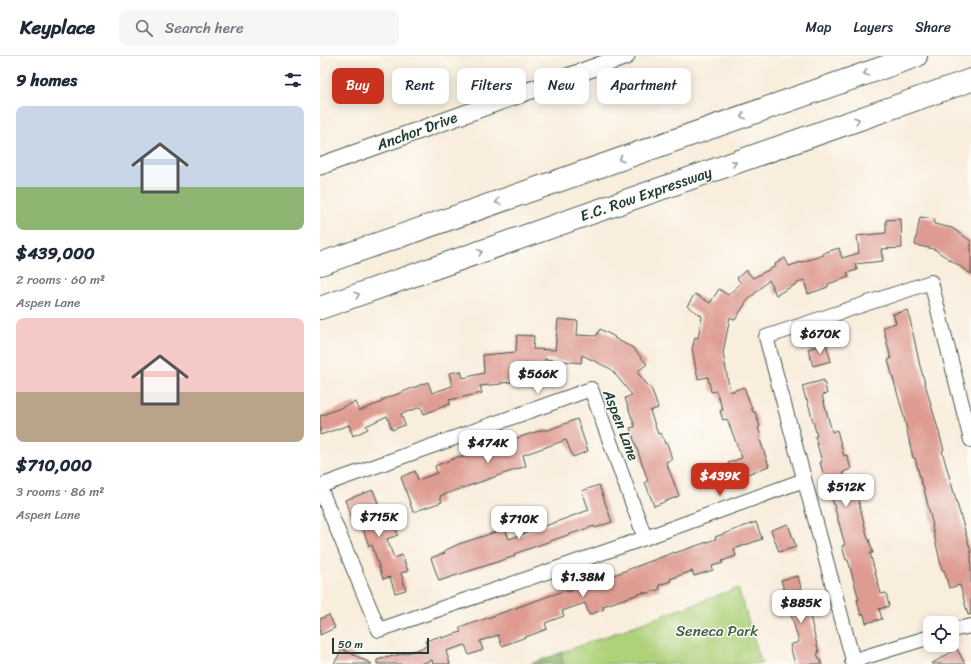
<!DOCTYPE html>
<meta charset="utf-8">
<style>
body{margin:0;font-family:Sriracha,sans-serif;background:#f6f6f7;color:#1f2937;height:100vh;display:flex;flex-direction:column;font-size:15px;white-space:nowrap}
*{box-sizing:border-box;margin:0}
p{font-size:13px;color:#747a83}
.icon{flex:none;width:22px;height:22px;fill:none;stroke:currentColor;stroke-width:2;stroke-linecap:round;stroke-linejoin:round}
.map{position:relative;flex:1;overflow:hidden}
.panel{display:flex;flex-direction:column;background:#fff;width:320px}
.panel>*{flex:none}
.banner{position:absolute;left:12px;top:12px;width:380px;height:36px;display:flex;gap:8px}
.fabs{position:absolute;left:603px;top:560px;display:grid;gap:8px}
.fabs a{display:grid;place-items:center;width:36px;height:36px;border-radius:8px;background:#fff;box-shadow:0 2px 10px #0003;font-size:20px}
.scale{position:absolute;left:12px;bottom:10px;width:97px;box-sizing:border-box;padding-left:4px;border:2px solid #1f3d34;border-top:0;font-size:11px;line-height:14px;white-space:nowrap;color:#1f3d34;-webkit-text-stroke:3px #fdfcf7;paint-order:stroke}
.price{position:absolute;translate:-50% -34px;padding:0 9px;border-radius:8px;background:#fff;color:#222;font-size:13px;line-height:26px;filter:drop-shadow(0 1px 2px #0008)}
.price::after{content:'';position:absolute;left:50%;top:24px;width:12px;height:9px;margin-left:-6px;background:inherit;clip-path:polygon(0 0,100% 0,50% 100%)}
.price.on{background:#c8321e;color:#fff}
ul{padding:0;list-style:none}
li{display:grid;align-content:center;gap:8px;height:212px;padding:0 16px}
li span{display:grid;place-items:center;height:124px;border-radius:8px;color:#555}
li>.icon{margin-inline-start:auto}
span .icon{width:72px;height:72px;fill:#fffc;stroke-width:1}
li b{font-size:17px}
h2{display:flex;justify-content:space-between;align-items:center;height:48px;padding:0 16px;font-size:17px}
.chip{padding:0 14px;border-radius:8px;background:#fff;box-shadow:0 2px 10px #0003;font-size:14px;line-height:36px}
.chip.on{background:#c8321e;color:#fff}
header{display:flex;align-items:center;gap:24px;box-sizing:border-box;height:56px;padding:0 20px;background:#fff;border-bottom:1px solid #e0e1e3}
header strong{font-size:19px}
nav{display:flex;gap:22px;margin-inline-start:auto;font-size:14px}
.search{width:280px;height:36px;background:#f6f6f7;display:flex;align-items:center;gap:10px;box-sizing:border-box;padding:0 14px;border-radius:8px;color:#747a83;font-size:15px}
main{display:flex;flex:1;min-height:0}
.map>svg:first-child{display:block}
.green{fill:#aed17a;stroke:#668757}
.forest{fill:#8ab36a;stroke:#54784f}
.building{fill:#de9b91}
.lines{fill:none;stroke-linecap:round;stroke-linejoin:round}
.minor-casing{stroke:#40574d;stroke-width:16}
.tertiary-casing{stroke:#40574d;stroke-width:19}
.motorway-casing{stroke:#40574d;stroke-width:24}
.minor{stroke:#fff;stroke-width:14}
.tertiary{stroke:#fff;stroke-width:17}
.motorway{stroke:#fff;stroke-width:22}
.oneway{stroke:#8f9e9a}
.labels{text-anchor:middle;stroke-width:3;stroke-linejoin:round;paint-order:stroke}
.street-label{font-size:15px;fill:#1f3d34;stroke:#fdfcf7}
.park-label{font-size:15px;fill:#436246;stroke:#fdfcf7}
</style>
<header>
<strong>Keyplace</strong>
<div class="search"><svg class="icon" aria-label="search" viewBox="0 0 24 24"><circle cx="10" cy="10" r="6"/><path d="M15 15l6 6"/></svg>Search here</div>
<nav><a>Map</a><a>Layers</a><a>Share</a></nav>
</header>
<main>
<section class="panel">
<h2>9 homes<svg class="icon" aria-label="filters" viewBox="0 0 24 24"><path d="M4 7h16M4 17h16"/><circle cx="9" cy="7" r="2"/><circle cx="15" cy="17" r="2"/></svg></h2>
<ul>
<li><span style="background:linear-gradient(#c9d6e8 65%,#8fb573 0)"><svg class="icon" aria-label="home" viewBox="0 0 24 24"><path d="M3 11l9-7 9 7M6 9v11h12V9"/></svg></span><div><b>$439,000</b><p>2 rooms · 60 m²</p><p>Aspen Lane</p></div></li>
<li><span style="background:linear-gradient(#f6c9c9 60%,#b9a48a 0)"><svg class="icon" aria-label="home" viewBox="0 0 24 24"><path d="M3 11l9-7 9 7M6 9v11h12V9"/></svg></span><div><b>$710,000</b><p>3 rooms · 86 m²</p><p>Aspen Lane</p></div></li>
</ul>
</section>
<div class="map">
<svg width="651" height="608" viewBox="0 0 651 608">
<rect width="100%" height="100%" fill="#fdfcf7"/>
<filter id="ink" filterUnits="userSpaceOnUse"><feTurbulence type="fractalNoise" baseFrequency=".025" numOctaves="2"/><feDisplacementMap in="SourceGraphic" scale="8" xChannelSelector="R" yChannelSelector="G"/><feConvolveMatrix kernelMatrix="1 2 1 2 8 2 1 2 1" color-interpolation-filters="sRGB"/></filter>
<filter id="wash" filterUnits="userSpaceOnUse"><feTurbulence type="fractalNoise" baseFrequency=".012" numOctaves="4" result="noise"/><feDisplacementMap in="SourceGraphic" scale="16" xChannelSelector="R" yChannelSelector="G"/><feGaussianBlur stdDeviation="0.9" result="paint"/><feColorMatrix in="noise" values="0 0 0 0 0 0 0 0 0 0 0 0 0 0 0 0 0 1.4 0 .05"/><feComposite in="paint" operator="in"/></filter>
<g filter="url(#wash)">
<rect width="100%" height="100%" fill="#f9eddc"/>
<polygon class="green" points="418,532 442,608 210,608"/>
<polygon class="forest" points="241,597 243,608 210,608"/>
<g id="blocks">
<g class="building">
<polygon points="600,161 615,163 614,168 632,172 651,185 651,218 614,193 595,189"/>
<polygon points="581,163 582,192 561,193 563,205 535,208 537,214 527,217 529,221 508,228 508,231 488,238 484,224 456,239 449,224 427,245 415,264 410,261 403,297 410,336 424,331 433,356 435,356 440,371 438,372 441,380 439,381 449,410 414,423 408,407 422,402 407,363 403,364 400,355 403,354 396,335 391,336 388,321 378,323 372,293 375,281 378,282 382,260 367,250 375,238 390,247 399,233 408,239 421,227 417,222 426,214 433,222 456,210 455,208 465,202 469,210 504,199 503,197 519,192 522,202 539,197 537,180 566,177 566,164"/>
<polygon points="588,254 600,310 624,394 622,395 651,496 651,558 648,559 640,529 629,532 624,514 622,514 612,470 613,470 603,429 602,429 595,402 593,402 584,361 568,304 571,303 563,271 576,267 573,258"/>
<polygon points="238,263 258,265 257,279 276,280 280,273 295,281 294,282 313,292 327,308 317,316 332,334 338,352 330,355 338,378 341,377 345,388 347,387 352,403 346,406 359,440 334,450 325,426 328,425 310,372 315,371 305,342 312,339 291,313 262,299 261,307 225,303 225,310 212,310 212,312 190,311 191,326 181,327 181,328 160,330 162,337 129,344 130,348 104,358 101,351 81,358 85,369 72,374 67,360 46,370 48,373 33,380 29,369 0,379 0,360 35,346 39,355 62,346 62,344 108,326 112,337 132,330 129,317 141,315 143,322 164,317 163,299 196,296 197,279 214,280 213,293 235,294"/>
<polygon points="506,288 511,305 493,310 488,293"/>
<polygon points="504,324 507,338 502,339 512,376 517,374 524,400 527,399 531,413 523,416 529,441 537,439 548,483 549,483 553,497 550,497 561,538 566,537 569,550 559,553 562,563 546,567 544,558 541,559 537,544 539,544 528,504 526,504 522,490 525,489 506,420 504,421 500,406 502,406 495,380 497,380 487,343 486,344 482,330"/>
<polygon points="257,363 268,395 253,401 246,384 203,399 206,410 120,440 122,446 93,456 81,421 95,415 98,424 117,417 115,410 140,400 141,402 162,394 197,381 197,382 225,373 226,375"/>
<polygon points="279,429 292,466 275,472 274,470 236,483 194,498 195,500 119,525 111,502 125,497 124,495 139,488 185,473 189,483 269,454 262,435"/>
<polygon points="53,434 58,447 53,449 60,468 72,464 78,479 67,483 74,502 82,499 88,515 81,517 86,534 75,537 70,521 63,523 52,489 49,490 41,468 37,469 34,459 31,460 25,444"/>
<polygon points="436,466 442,483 414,493 416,500 402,505 403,507 392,510 393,514 374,520 372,515 350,523 351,525 339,529 340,533 325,538 325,536 283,550 284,553 269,559 265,547 242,555 244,560 225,567 227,573 182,590 178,579 160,585 163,594 149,599 145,589 126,595 130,608 113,608 112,604 100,608 57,608 57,604 97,594 107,590 105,585 121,580 122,582 141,576 139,572 246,534 247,536 275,526 355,496 355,497 396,483 395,481"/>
<polygon points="468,468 476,491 459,496 451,474"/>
<polygon points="478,520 485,548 487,548 499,597 497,598 502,608 475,608 470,589 479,586 461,524"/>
<polygon points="9,559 15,572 0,579 0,563"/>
<polygon points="22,593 52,608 14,608"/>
<polygon points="637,593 645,608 611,608"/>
</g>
</g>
</g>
<g filter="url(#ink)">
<use href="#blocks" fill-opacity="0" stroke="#40574d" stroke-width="1"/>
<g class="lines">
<defs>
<g id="minor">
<polyline points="0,430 271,333 325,482"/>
<polyline points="0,432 59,574 325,482 484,424"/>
<polyline points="632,574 651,570"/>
<polyline points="532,605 610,581"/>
<polyline points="534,608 446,281 611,226 651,384"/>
</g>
<polyline id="tertiary" points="0,110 306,0"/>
<g id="motorway">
<polyline points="0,208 596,0"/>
<polyline points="0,252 651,24"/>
</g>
</defs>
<use href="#minor" class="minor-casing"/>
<use href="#tertiary" class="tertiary-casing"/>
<use href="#motorway" class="motorway-casing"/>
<use href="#minor" class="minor"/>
<use href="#tertiary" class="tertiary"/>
<use href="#motorway" class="motorway"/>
</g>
<defs><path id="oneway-chevron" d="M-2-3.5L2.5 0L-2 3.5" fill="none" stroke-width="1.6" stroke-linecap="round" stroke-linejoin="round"/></defs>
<g class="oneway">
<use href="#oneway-chevron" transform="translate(546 17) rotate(161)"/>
<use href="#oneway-chevron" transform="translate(423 60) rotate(161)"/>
<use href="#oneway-chevron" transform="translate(537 64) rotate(-19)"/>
<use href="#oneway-chevron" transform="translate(301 103) rotate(161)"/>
<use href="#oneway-chevron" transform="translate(414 107) rotate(-19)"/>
<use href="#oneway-chevron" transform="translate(178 146) rotate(161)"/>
<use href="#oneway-chevron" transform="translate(160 196) rotate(-19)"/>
<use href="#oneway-chevron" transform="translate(37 239) rotate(-19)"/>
</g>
</g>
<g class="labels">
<g class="street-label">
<text transform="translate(97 75) rotate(-20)" y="5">Anchor Drive</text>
<text transform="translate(326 138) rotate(-19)" y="5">E.C. Row Expressway</text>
<text transform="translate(301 369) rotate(69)" y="5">Aspen Lane</text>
</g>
<g class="park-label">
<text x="397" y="580">Seneca Park</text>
</g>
</g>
</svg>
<div class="fabs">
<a><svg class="icon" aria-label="locate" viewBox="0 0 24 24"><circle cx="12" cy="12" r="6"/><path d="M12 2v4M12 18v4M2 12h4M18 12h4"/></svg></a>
</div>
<div class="scale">50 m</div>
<b class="price" style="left:500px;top:299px">$670K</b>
<b class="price" style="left:218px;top:339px">$566K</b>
<b class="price" style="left:168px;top:408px">$474K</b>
<b class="price on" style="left:400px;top:441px">$439K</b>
<b class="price" style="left:526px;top:452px">$512K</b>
<b class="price" style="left:59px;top:482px">$715K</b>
<b class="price" style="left:199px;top:484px">$710K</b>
<b class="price" style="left:263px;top:542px">$1.38M</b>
<b class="price" style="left:481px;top:568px">$885K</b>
<div class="banner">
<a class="chip on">Buy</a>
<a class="chip">Rent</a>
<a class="chip">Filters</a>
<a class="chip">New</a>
<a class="chip">Apartment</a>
</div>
</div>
</main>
